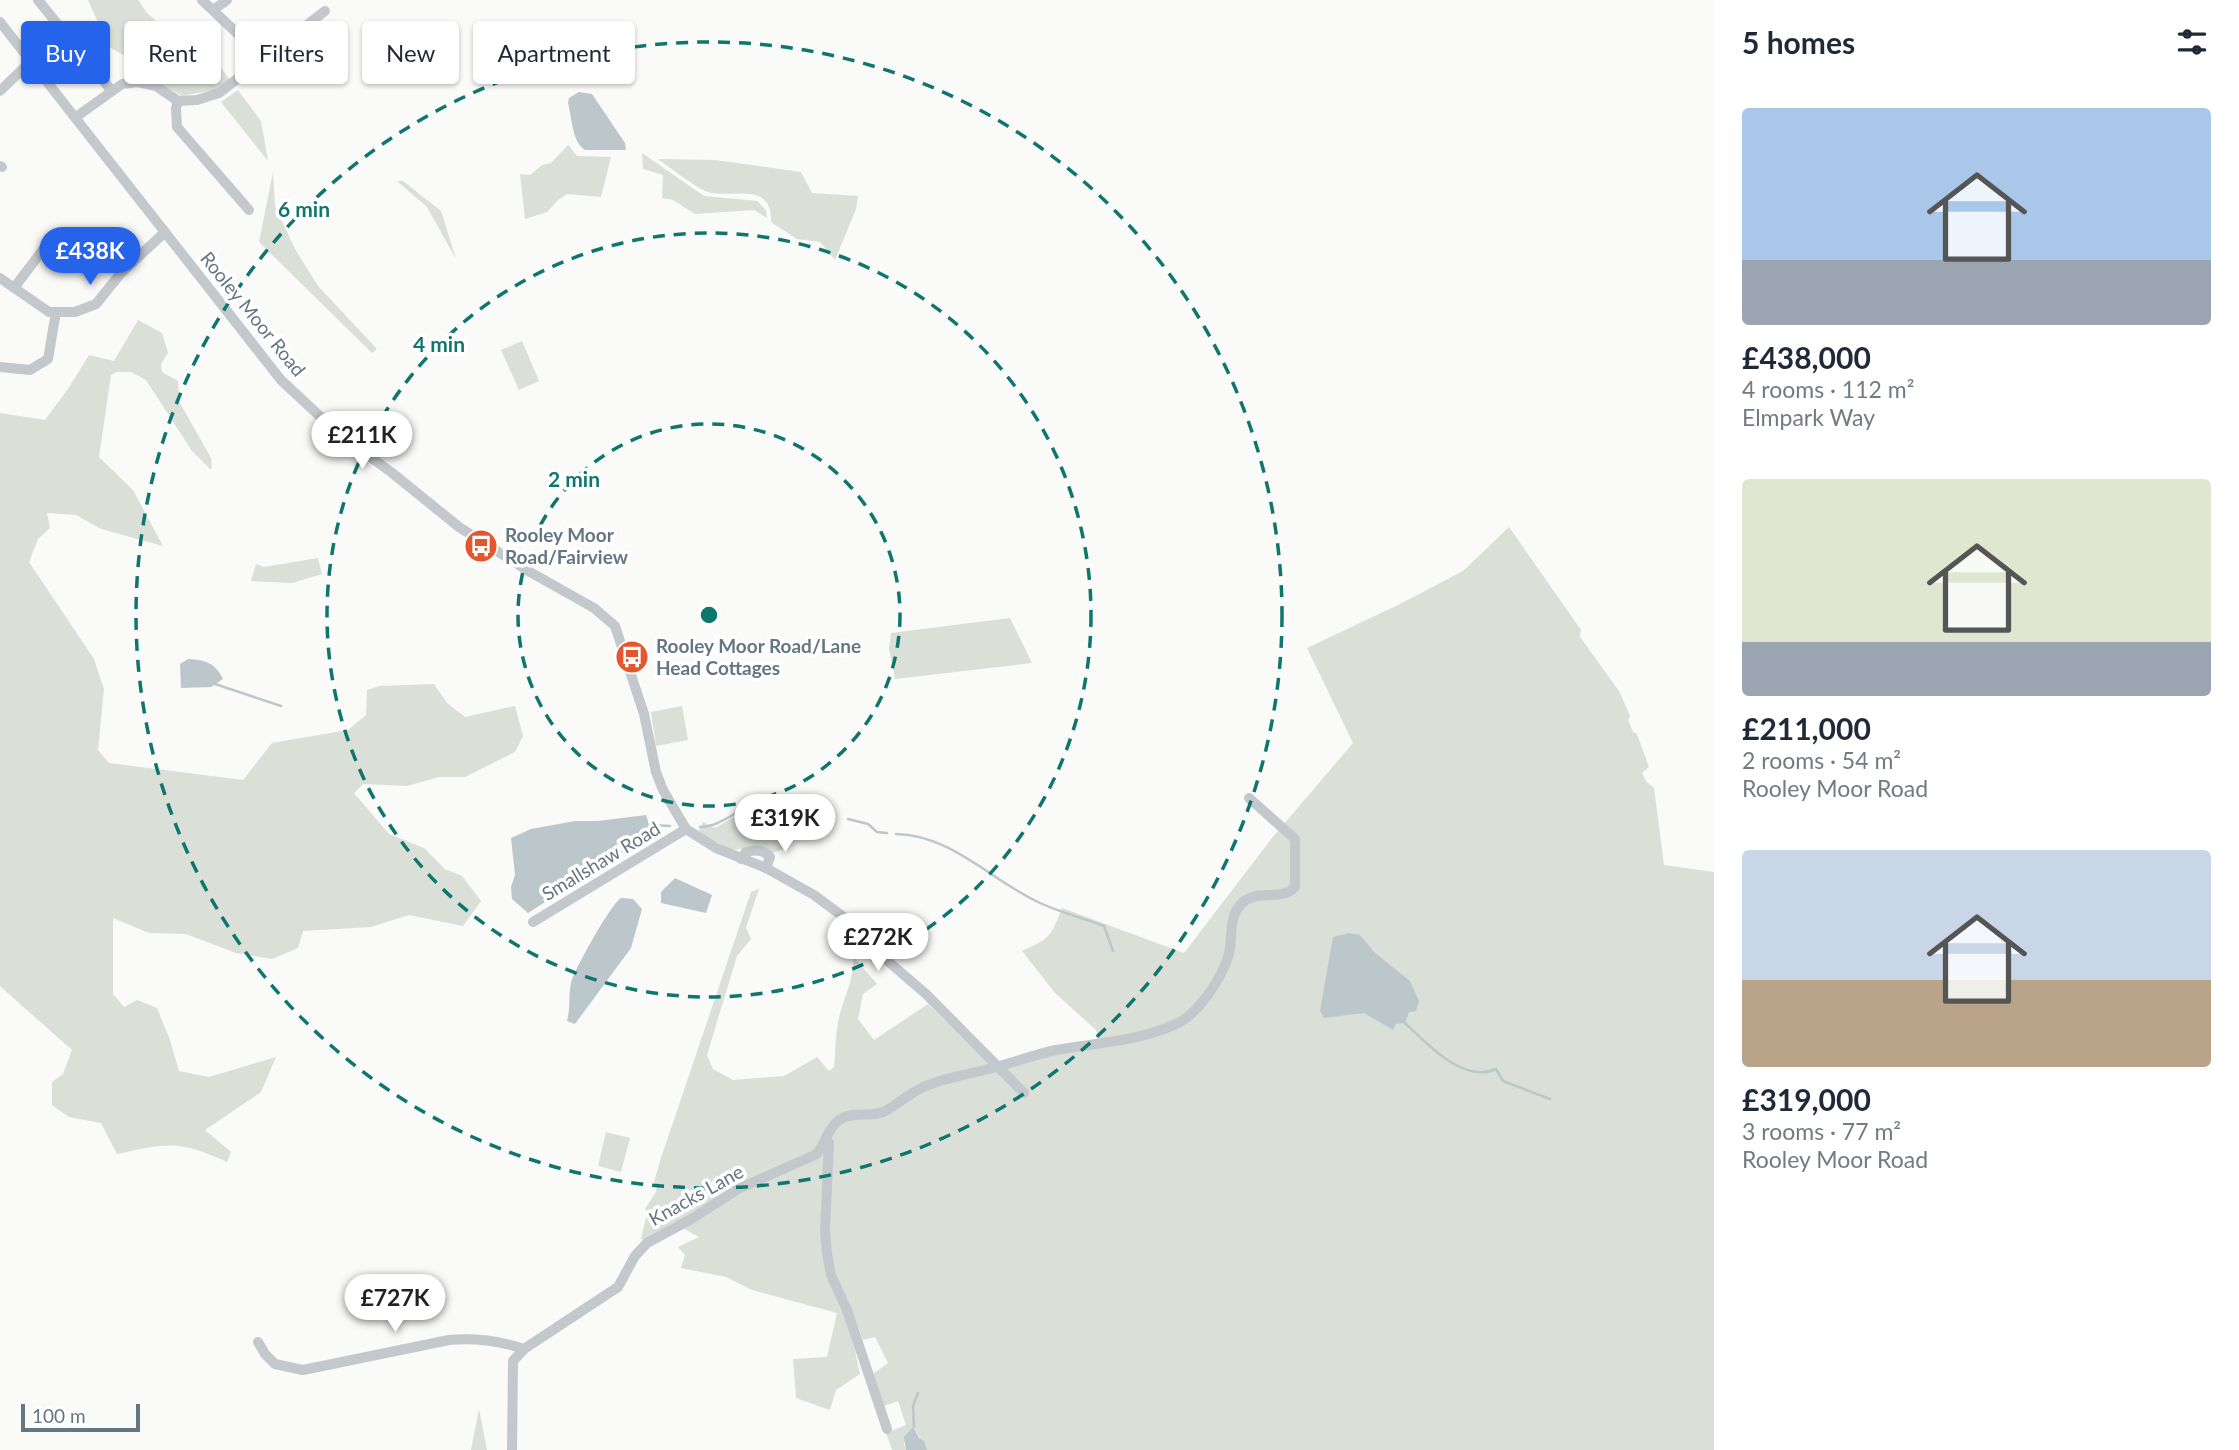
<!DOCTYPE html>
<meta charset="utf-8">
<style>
body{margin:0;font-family:Lato,sans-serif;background:#f2f2f3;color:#1f2937;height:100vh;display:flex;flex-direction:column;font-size:26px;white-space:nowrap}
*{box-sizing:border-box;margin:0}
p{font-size:23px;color:#747a83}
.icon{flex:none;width:38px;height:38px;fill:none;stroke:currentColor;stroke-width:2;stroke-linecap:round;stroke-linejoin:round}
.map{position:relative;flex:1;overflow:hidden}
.details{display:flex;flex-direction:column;background:#fff;width:525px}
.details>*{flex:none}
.banner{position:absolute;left:21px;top:21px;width:665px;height:63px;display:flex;gap:14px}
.scale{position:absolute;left:21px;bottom:18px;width:119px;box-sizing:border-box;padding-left:7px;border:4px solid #657683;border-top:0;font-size:19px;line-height:24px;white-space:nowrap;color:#657683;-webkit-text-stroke:5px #fff;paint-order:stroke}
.price{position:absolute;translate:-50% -60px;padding:0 16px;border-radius:24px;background:#fff;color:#222;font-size:23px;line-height:46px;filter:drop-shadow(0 2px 4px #0008)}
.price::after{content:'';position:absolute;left:50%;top:42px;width:21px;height:16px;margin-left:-10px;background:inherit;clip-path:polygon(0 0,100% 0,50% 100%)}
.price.on{background:#2563eb;color:#fff}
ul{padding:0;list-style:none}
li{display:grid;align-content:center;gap:14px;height:371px;padding:0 28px}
li span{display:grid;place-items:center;height:217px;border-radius:7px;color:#555}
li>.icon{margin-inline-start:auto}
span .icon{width:126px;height:126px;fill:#fffc;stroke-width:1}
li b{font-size:30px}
h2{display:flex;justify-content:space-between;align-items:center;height:84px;padding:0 28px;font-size:30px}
.pill{padding:0 24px;border-radius:7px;background:#fff;box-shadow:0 2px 5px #0004;font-size:24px;line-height:63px}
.pill.on{background:#2563eb;color:#fff}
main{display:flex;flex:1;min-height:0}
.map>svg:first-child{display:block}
.green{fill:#dadfd7}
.water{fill:#bbc7cb}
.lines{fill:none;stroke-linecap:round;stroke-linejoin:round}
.stream{stroke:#bbc7cb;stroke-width:2.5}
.minor{stroke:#c3c8cc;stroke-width:10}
.ring{fill:none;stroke:#0f766e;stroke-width:3.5;stroke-dasharray:12 9}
.labels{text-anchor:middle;stroke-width:7;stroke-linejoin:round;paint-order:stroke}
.street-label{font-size:19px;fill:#657683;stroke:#fff}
.poi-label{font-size:19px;font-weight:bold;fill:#657683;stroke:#fff;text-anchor:start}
.centre{fill:#0f766e;stroke:#fff;stroke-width:3.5}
.ring-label{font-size:21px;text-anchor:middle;font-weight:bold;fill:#0f766e;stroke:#fff;stroke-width:7;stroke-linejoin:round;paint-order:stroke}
</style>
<main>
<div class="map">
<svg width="1714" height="1450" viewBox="0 0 1714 1450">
<rect width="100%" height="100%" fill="#fafaf8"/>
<g class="green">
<polygon points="88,0 138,0 147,13 167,30 222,69 230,80 214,90 182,96 156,81 135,75 129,58 109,47"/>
<polygon points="238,90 261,121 268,161 221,102"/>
<polygon points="568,145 577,156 611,157 601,197 567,194 558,200 547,212 525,219 520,174 530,175 542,165 551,163"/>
<polygon points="642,153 704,196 757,201 766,210 767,218 754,210 695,214 673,200 662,198 663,175 643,169"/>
<path d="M658 159 715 160 801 172 812 193 858 196 856 209 835 260 820 242 797 239 771 222C772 180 733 199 708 192 698 189 669 167 658 159Z"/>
<polygon points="273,172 275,206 295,249 318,286 377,349 372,353 259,242"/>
<polygon points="397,181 403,181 441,211 456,259 427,207"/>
<path d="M138 320 162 333 168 353 161 364 162 372 178 381 180 403 211 458 212 468 210 469 192 451 146 380 131 372H117L111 375 99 457 133 490 163 546 101 529 76 515 47 513 50 528 38 539 29 562 94 659 104 689 98 750 109 763 243 780 272 743 348 730 366 715 367 690 380 686 434 684 447 703 465 717 515 706 523 736 515 752 465 777H439L407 786 363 784 354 793 389 834 424 848 445 869 462 876 481 901 463 926 409 915 371 927 303 931 298 948 272 959 236 953 186 934 149 933 113 918V994L124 1007 137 1000 157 1008 170 1040 179 1071 209 1077 276 1057 261 1092 205 1130 231 1152 227 1162C178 1140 169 1143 117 1154L101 1123 69 1117 52 1105V1082L63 1074 72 1050 0 986V413L45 420 68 389 89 355 114 361Z"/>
<polygon points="522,341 539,381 519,390 501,350"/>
<path d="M1509 527 1581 630 1580 637 1619 691 1630 716 1628 720 1633 732 1637 734 1649 767 1642 773 1646 781 1654 788 1664 865 1714 872V1450H927L913 1427 904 1444 906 1450H892L886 1433 906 1425 898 1401 884 1406 873 1374 888 1363 875 1337 863 1340 854 1317 851 1332 860 1374 836 1390 830 1410 796 1398 793 1359 827 1357 837 1313 752 1290 726 1277 681 1268 685 1255 678 1247 699 1237 673 1223 645 1240 641 1239 647 1213 645 1209 656 1192 657 1186 654 1182 660 1161 751 892 759 889 746 928 751 939 737 956 707 1055 713 1069 733 1080 784 1076 817 1057 829 1071 834 1067C836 1049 835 1028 841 1010 847 991 854 977 853 956L877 984 863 994 858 1019 874 1040 928 1004 997 1072 1027 1061 1101 1045 1096 1030 1055 993 1022 951C1049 939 1051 937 1062 908L1184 953 1272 838 1353 743 1307 648 1400 604 1463 571Z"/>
<polygon points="318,558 322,574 292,583 251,581 256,564 264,567"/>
<polygon points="1010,618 1032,663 895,679 889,649 891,633"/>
<polygon points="682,706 688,740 656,746 651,712"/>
<polygon points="765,810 787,824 793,838 783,849 773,853 764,847 732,850 698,833 703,822 715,828 744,811"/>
<polygon points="606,1132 630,1138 621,1172 598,1166"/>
<polygon points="479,1409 487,1450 471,1450"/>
</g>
<g class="water">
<path d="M579 92 592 94 625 143 626 150H585C572 142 572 118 568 103L569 98Z"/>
<path d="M188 659C206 660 215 663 223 679L211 687 181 688 180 664Z"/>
<polygon points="646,815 652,834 644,839 528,913 512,899 511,887 515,875 511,838 531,829 575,821 598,821"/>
<polygon points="675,878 712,895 706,913 661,903 661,892"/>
<path d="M621 898 633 899 642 909 631 948 575 1024 567 1021C571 1006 568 996 571 983 574 970 611 904 621 898Z"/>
<polygon points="1349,933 1360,935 1375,953 1410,981 1419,1001 1416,1011 1409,1012 1405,1023 1396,1024 1393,1030 1364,1013 1324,1018 1320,1011 1333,937"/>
<polygon points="913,1427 919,1438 924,1441 927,1450 906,1450 904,1437"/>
</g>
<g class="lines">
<g class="stream">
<polyline points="215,684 281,706"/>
<polyline points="848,819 868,824 877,832 887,833"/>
<polyline points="650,825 670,826"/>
<path d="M700 827C730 827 752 788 780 811"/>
<path d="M896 834C949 835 987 876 1032 899 1054 911 1080 917 1104 926L1113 951"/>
<path d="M1405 1023C1427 1044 1464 1084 1496 1069L1503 1081 1550 1099"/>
<polyline points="914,1427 913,1406 918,1393"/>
</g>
<g class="minor">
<polyline points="38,0 111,90"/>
<polyline points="202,0 239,35 258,62"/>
<polyline points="213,10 227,0"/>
<path d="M0 22 281 380 341 436 391 472 459 527 530 572 594 608 615 626 644 714 656 772 663 790 686 829 716 848 766 868 770 857C763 849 755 850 746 852L741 859"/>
<polyline points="0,91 31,61"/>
<polyline points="178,101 176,108 177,127 249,210"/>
<polyline points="76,117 122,84 138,82 156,86 178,101 197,100 219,93 325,11"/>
<polyline points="0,166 2,167"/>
<polyline points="0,278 49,312 75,312 96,304 121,273 165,232"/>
<polyline points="14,288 54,235"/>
<polyline points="0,367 30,370 48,359 56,312"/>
<polyline points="766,868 814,895 845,918 883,957 926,994 1024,1093"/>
<polyline points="533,922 686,829"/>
<polyline points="826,1140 829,1143 825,1231 827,1254 831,1275 847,1310 887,1429"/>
<path d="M258 1342 265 1354 275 1364 303 1370 449 1340C474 1338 500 1341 524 1349"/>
<path d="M512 1450 513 1361 524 1349 618 1287 635 1256 647 1243 693 1218 738 1189 817 1154C825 1143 829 1126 841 1119 855 1110 873 1119 887 1110 901 1102 912 1091 928 1085 951 1076 976 1073 1000 1066 1018 1061 1037 1054 1056 1050 1096 1043 1143 1041 1180 1022 1200 1011 1223 976 1229 954 1233 937 1228 918 1241 904 1256 888 1282 902 1295 887V839L1249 798"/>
</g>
</g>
<g class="ring">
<circle cx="709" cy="615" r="191"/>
<circle cx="709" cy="615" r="382"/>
<circle cx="709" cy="615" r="573"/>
</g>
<defs>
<symbol id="bus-disc" viewBox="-11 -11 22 22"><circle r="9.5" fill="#e4572e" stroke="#fff"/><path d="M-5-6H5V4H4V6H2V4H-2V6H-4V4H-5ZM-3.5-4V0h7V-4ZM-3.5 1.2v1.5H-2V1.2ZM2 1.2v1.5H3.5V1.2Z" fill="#fff"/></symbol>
</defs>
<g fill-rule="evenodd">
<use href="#bus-disc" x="462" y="527" width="38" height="38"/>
<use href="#bus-disc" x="613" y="638" width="38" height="38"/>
</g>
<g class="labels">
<g class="street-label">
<text transform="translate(253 314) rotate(51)" y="7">Rooley Moor Road</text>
<text transform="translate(601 861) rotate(-31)" y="7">Smallshaw Road</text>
<text transform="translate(696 1195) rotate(-29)" y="7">Knacks Lane</text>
</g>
<g class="poi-label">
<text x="505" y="542">Rooley Moor<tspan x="505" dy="22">Road/Fairview</tspan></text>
<text x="656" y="653">Rooley Moor Road/Lane<tspan x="656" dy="22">Head Cottages</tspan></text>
</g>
</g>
<circle cx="709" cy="615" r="10" class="centre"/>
<g class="ring-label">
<text x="304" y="217">6 min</text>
<text x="439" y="352">4 min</text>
<text x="574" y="487">2 min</text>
</g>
</svg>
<div class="scale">100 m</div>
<b class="price on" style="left:90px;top:287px">£438K</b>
<b class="price" style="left:362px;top:471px">£211K</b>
<b class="price" style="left:785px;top:854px">£319K</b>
<b class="price" style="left:878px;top:973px">£272K</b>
<b class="price" style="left:395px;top:1334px">£727K</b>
<div class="banner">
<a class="pill on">Buy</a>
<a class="pill">Rent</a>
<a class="pill">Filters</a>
<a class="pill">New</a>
<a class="pill">Apartment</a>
</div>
</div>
<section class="details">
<h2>5 homes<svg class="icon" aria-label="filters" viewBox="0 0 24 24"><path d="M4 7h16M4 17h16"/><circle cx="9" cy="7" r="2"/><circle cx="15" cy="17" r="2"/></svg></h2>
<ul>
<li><span style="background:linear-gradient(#a9c7e8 70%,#9aa5b1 0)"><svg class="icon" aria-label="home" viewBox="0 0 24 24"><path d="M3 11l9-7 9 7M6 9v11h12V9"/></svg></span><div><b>£438,000</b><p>4 rooms · 112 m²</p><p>Elmpark Way</p></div></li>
<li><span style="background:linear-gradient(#dfe7d0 75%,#9aa5b1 0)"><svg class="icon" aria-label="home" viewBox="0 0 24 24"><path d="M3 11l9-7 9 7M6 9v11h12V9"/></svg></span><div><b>£211,000</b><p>2 rooms · 54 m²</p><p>Rooley Moor Road</p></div></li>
<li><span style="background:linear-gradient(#c9d6e8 60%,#b9a48a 0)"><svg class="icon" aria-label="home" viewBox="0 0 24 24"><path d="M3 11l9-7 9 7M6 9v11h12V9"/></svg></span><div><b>£319,000</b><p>3 rooms · 77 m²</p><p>Rooley Moor Road</p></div></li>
</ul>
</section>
</main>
